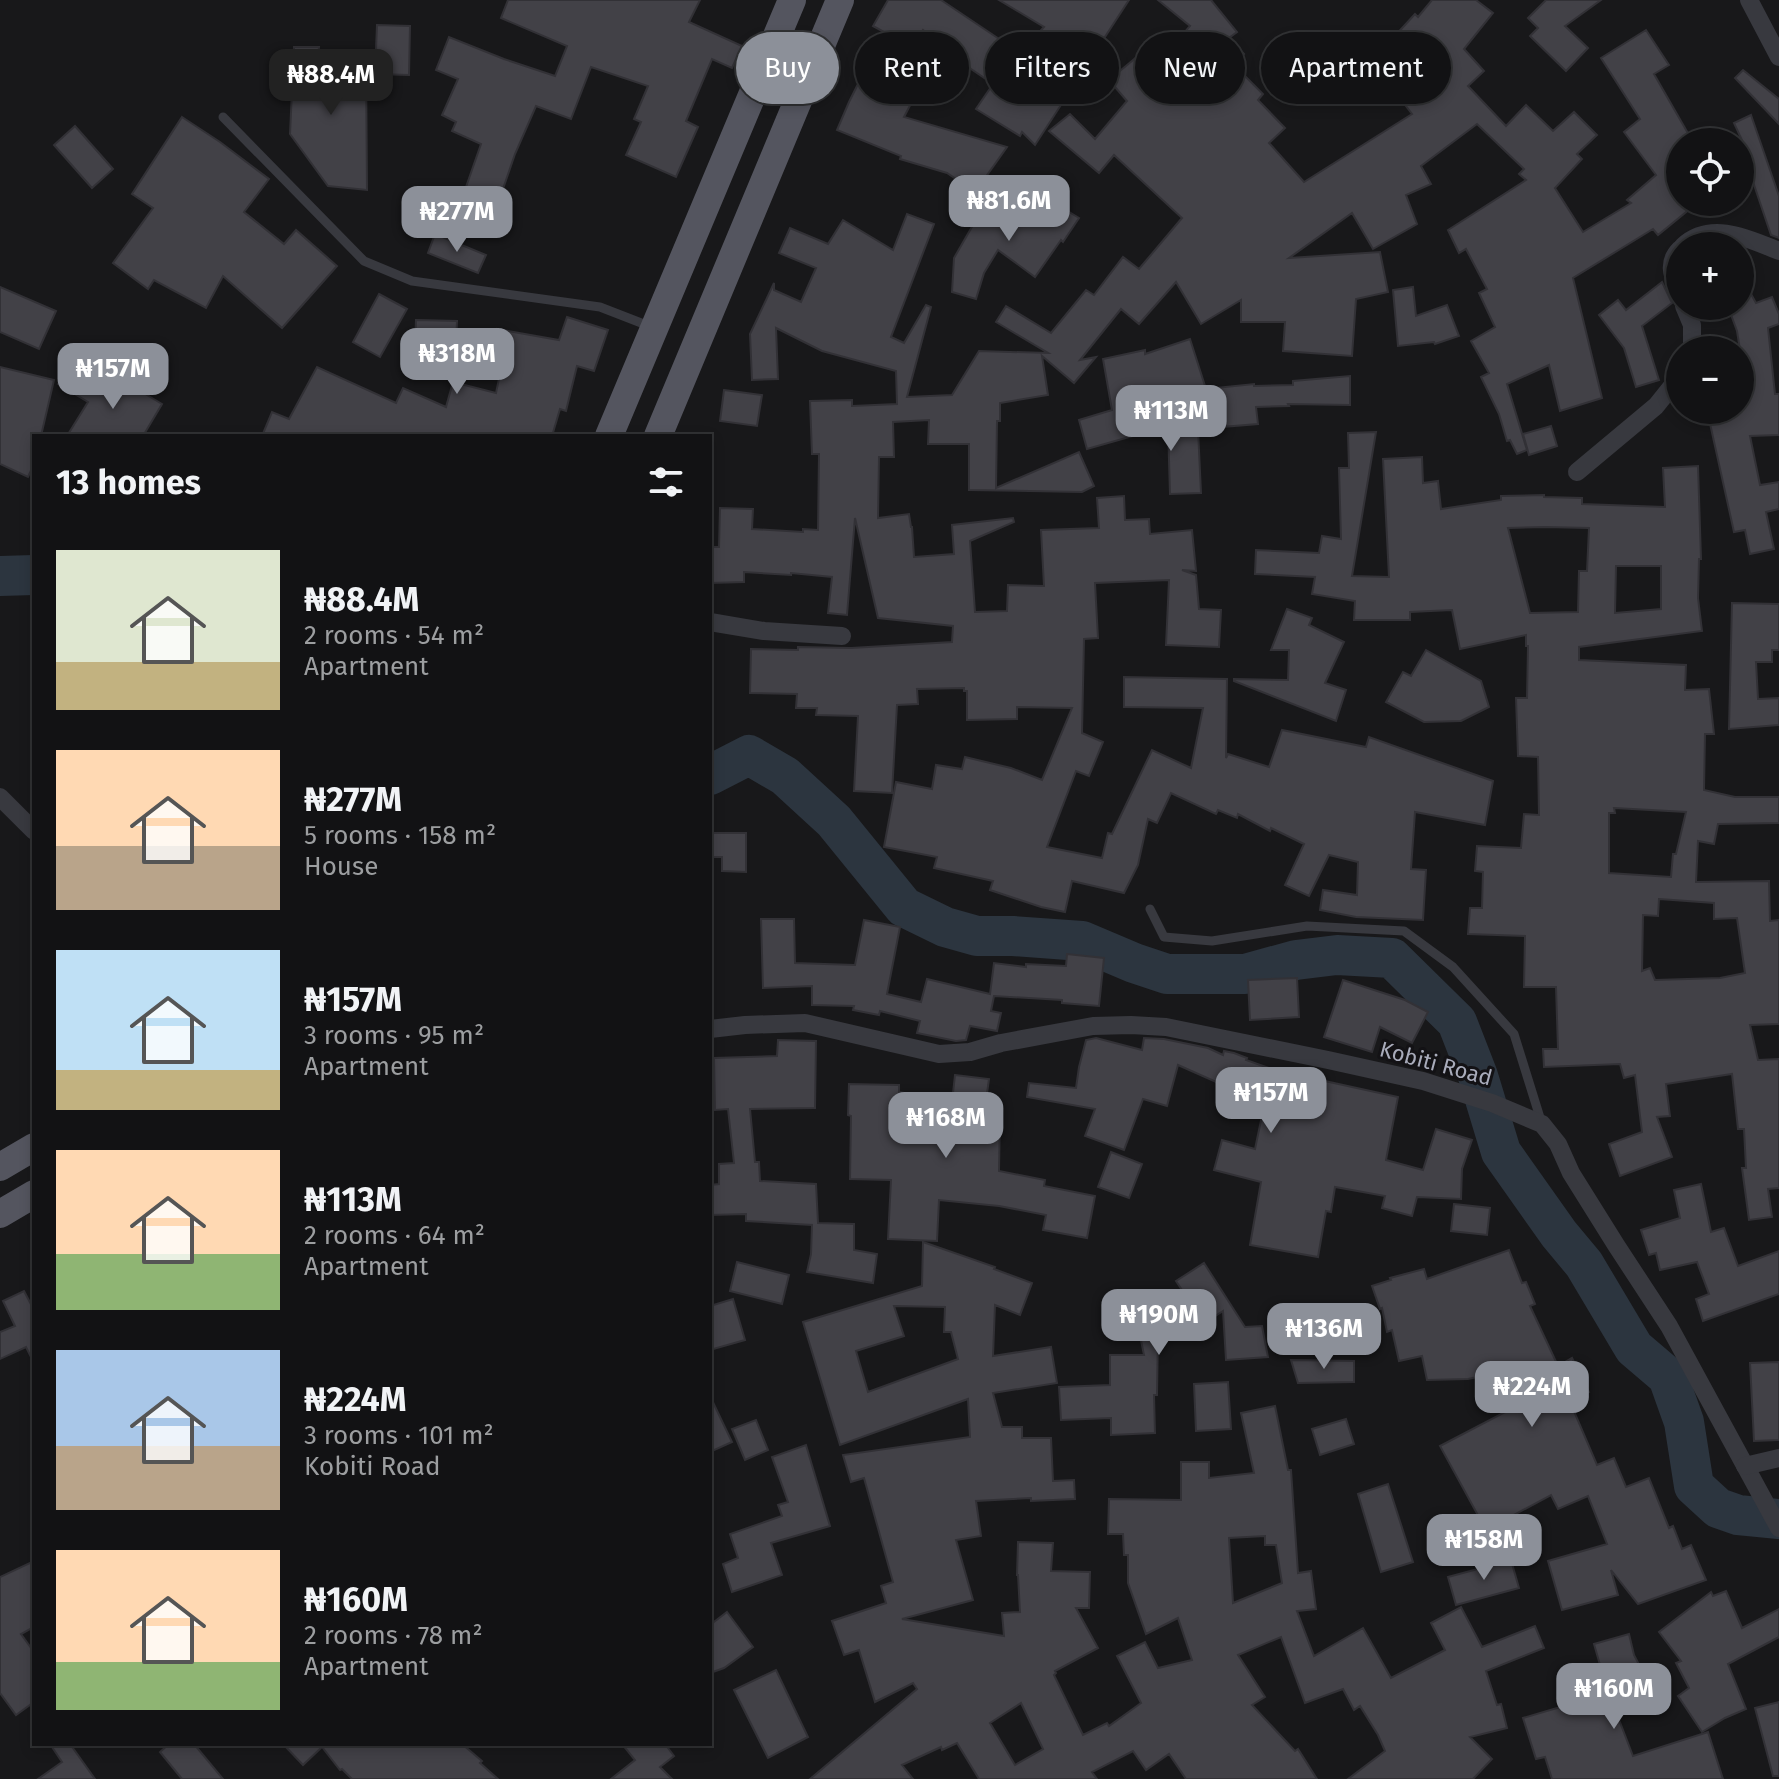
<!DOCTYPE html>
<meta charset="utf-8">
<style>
body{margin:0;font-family:"Fira Sans",sans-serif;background:#1f2022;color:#f1f3f6;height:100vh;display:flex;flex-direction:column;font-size:30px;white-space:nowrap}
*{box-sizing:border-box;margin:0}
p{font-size:26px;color:#9c9ea0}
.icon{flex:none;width:44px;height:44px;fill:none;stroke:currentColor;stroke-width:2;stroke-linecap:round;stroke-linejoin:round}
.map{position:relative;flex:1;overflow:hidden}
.details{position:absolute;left:32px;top:434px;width:680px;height:1312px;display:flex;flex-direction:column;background:#121214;border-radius:0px;box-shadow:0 4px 12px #0003,0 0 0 2px #313234}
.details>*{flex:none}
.banner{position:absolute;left:736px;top:32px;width:760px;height:72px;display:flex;gap:16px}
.tools{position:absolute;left:1666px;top:128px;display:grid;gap:16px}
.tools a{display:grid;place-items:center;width:88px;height:88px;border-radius:50%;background:#121214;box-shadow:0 4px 12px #0003,0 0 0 2px #313234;font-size:40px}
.price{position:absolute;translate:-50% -68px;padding:0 18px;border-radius:16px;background:#8c9099;color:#fff;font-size:26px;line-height:52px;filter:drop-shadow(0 2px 4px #0008)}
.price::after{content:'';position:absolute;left:50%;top:48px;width:24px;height:18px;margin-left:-12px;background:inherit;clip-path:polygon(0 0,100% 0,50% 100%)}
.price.selected{background:#222;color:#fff}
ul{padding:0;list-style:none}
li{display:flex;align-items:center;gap:24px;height:200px;padding:0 24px}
li span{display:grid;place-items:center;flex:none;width:224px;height:160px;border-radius:0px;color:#555}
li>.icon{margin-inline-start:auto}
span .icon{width:96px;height:96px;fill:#fffc;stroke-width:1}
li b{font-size:34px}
h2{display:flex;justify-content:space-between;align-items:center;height:96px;padding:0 24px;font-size:34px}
.pill{padding:0 28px;border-radius:36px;background:#121214;box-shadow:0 4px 12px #0003,0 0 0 2px #313234;font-size:28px;line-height:72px}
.pill.selected{background:#8c9099;color:#fff}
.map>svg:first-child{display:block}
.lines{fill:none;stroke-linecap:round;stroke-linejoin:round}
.river{stroke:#2c353f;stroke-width:40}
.building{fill:#424147;stroke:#323136;stroke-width:2;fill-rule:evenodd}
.service{stroke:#38393f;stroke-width:9}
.minor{stroke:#38393f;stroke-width:18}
.primary{stroke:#54555f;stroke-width:28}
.labels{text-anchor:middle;stroke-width:6;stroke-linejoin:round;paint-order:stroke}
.street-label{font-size:22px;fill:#a9acbb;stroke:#131215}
</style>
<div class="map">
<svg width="1779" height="1779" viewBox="0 0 1779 1779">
<rect width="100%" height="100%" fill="#18181a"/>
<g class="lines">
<g class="river">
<polyline points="0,576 34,575"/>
<polyline points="710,775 749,755 785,776 834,821 904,907 945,927 977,936 1013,936 1082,941 1134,963 1167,974 1245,974 1296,960 1337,955 1392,958 1457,1022 1478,1076 1501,1152 1559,1234 1584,1264 1634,1348 1668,1377 1684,1422 1694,1486 1718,1508 1738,1515 1779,1519"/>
</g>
</g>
<g class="building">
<polygon points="508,0 700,0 689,22 742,46 732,68 712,59 686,121 698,127 676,177 626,155 641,122 634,119 648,86 591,67 571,119 536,106 515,154 493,218 459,207 481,144 452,131 456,122 442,115 458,79 436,70 449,37 504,59 555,76 567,46 501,18"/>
<polygon points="888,0 941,0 1020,53 1044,27 999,0 1129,0 1086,66 1054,98 1061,105 1035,145 1022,132 1020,136 976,109 993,84 955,58 956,57 923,30 902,65 925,77 904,117 1007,147 975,192 947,173 900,159 901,156 837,130 849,102 884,32 873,26"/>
<polygon points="1158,0 1211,0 1237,32 1229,38 1244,54 1233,64 1263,94 1258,100 1285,128 1269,143 1304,182 1412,114 1396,93 1403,89 1372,61 1415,14 1418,17 1432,0 1476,0 1493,13 1464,49 1484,71 1468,86 1506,126 1526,105 1553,131 1574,112 1597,135 1577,154 1582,159 1555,188 1583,232 1631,203 1627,200 1656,175 1624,132 1640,119 1601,58 1646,30 1669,65 1654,74 1693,142 1680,142 1680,202 1686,202 1691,208 1658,235 1653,229 1573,278 1602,398 1560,411 1549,365 1507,384 1527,450 1517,454 1510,440 1507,441 1499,414 1481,377 1489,373 1471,341 1495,327 1479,293 1487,289 1466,249 1459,253 1448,230 1526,180 1519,174 1524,169 1477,124 1421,166 1431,184 1406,195 1417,224 1373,249 1352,213 1289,258 1380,252 1388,292 1356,299 1352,356 1283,351 1285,322 1241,322 1241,300 1201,324 1176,282 1139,324 1121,309 1080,360 1096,357 1074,383 1042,356 1048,395 1000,403 1000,421 997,421 996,488 1079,452 1094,486 1082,492 969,490 969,444 928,444 929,420 893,422 894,457 879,457 878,518 909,514 911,527 912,527 914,557 954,554 952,525 1013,518 1014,522 970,541 975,612 1007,611 1008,585 1044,586 1041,530 1099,528 1097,498 1124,496 1125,520 1149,519 1150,534 1192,530 1196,571 1182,570 1196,575 1199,609 1221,610 1219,647 1166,645 1169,580 1095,583 1098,638 1084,639 1082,733 1103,742 1089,776 1076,771 1047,847 1102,858 1108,833 1112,834 1152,750 1191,768 1203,708 1124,707 1124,677 1227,679 1226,758 1228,754 1269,767 1282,730 1366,747 1369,737 1493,781 1485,825 1415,812 1411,869 1426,870 1423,920 1356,917 1320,910 1323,890 1357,895 1358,862 1329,855 1309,896 1285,885 1304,844 1271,828 1270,831 1238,814 1237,818 1218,810 1216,814 1171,793 1157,823 1148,819 1138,865 1124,893 1072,881 1065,912 1041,907 990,890 993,881 934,868 937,857 884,847 896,782 932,789 936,765 962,769 965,757 1011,768 1042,780 1072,708 1017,707 1017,719 967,720 967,691 964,691 964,688 917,689 918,704 897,705 892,793 854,791 858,716 816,715 817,708 796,708 797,694 750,693 751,649 798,650 798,647 851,648 952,642 953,626 878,618 855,518 847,615 828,613 832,577 791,573 791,575 744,572 744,582 710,583 710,547 719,547 720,508 753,509 752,529 803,532 803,529 818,530 819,454 812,454 810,401 852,400 852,406 897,404 896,371 822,351 776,328 778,379 752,380 750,334 774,283 774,290 801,302 816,268 779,253 790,228 828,244 843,220 893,250 907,214 934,224 891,337 904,343 926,305 931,307 907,397 952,395 979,351 1048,353 996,322 1006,306 1051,333 1086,290 1094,295 1123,257 1139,269 1182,218 1114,155 1099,173 1049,131 1070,114 1095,139 1127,101 1109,80 1150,46 1162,59 1190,26"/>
<polygon points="1546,0 1601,0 1565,26 1588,48 1566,71 1530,36 1538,28 1528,18"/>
<polygon points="377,25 410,26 409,75 375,74"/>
<polygon points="294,47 319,47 318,60 366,60 367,190 328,186 290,134"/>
<polygon points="1743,70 1779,99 1779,124 1735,78"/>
<polygon points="1751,115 1779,196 1779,238 1771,235 1752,179 1740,185 1740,151 1746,149 1734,123"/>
<polygon points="182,117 220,142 269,179 244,212 284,244 296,230 337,266 282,328 223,276 206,308 154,280 148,289 113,263 153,208 132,194"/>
<polygon points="75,126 113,169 92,188 54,145"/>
<polygon points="988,199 1031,225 1048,199 1079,218 1063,242 1061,240 1035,277 998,250 984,273 976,299 952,292 954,258"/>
<polygon points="435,234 486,255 478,273 428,253"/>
<polygon points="1740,274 1756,303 1772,297 1779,314 1779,324 1768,328 1775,394 1779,394 1779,435 1750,436 1760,485 1779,482 1779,509 1766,512 1774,549 1750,554 1745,530 1734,532 1707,410 1742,410 1741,395 1745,395 1740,350 1737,331 1730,312 1740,309"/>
<polygon points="1662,282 1672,303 1642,326 1659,380 1636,387 1624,348 1599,315 1618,300 1626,310"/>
<polygon points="0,287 56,311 39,349 0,332"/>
<polygon points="1413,287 1416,316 1447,305 1459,336 1435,344 1434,342 1398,346 1393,290"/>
<polygon points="379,294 407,309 380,357 353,342"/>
<polygon points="567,317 608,330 594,371 577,366 566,411 560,409 552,436 262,436 272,412 289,419 317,367 396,403 403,388 446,407 453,382 496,393 505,350 494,348 497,329 559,340"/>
<polygon points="416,320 457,321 455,368 414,366"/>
<polygon points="1190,339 1206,389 1254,384 1254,386 1293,385 1293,381 1350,376 1350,405 1288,404 1289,406 1256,407 1258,424 1198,429 1201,493 1170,494 1168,426 1087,449 1079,420 1112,410 1103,359 1145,350 1145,354"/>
<polygon points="0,367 54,380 41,436 34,436 34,464 28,477 0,464"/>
<polygon points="117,377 162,404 143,436 67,436 88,402 58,384 60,381 112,393"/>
<polygon points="724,390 762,395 757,426 720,421"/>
<polygon points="1551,426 1557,446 1529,455 1523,434"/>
<path d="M1376 432 1352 576 1389 577 1383 459 1422 457 1423 483 1438 481 1441 509 1501 500V496L1544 495V497L1582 498V504L1665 507 1663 468 1698 466 1701 559H1699L1698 598 1702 631 1579 647V660L1686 665 1685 690 1709 689 1714 734H1705L1704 790 1735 797H1779V823L1718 824 1714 844 1698 841 1696 882 1769 881 1770 921 1779 920V1024L1750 1025 1758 1060 1779 1059V1188L1768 1189 1772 1217 1749 1220 1742 1168H1746L1744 1129H1738L1732 1074 1666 1084 1670 1116 1657 1117 1672 1157 1620 1176 1609 1144 1642 1132 1635 1075 1624 1078 1620 1064 1544 1067 1543 1049H1558L1556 987H1524L1525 936 1468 934 1470 908H1482L1483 872 1475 871 1477 846 1521 848 1524 814 1539 815 1538 757 1518 756 1516 698H1527L1528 646H1526V635L1460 649 1452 610 1410 612V620H1354L1355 601 1312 594 1315 577 1255 574 1256 550 1319 553 1322 536 1341 539 1339 468H1349L1348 433ZM1545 527 1589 528 1587 571H1579L1578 612 1530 613 1508 528ZM1616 566H1661V609L1615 613ZM1614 808 1686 812 1676 854H1673L1671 877 1609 873V813H1615ZM1659 899 1714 903V919L1737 918 1745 973 1720 978 1655 980 1650 968 1642 971 1643 915 1658 916Z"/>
<polygon points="1732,603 1779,604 1779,650 1772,650 1772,662 1756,662 1758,699 1779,698 1779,725 1729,729"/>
<polygon points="1287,609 1312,618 1309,625 1344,642 1325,683 1346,690 1336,721 1234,681 1234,679 1288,680 1289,650 1271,650"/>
<polygon points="1426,650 1481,681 1489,707 1461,721 1424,722 1386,702 1403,672 1411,676"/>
<polygon points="710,833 746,833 746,872 722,871 722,857 710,857"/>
<polygon points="761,919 794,919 795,963 855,965 864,920 900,927 887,994 921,1002 927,979 990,994 994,963 1026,967 1026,964 1066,966 1067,954 1104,958 1099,1006 1062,1003 1062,1000 994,996 991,1011 1001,1013 997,1031 970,1026 966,1040 956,1041 917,1033 920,1021 880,1011 879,1015 853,1010 854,1006 812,1005 812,986 763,988"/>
<polygon points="1297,978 1299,1017 1250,1020 1248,980"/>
<polygon points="1343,980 1405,1000 1428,1012 1412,1043 1380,1027 1372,1052 1324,1037"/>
<polygon points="1096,1038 1142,1050 1144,1038 1164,1039 1208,1048 1223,1055 1224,1051 1234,1053 1247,1058 1246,1060 1303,1080 1304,1099 1311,1078 1398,1097 1386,1160 1423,1170 1436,1129 1472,1140 1462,1169 1461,1199 1417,1197 1412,1216 1382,1208 1385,1196 1335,1187 1331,1212 1326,1211 1318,1257 1250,1245 1261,1182 1214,1170 1222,1140 1255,1149 1268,1087 1239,1078 1234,1090 1178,1065 1167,1106 1143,1099 1124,1150 1085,1136 1095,1109 1027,1097 1029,1083 1076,1088 1079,1067 1086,1040"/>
<polygon points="778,1040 816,1041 815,1108 750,1109 755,1162 759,1162 760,1181 816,1184 818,1223 854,1224 854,1250 877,1254 873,1283 807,1272 811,1254 812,1225 746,1221 746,1214 710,1215 710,1185 719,1184 719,1164 734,1163 728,1109 715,1110 714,1058 777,1056"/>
<polygon points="955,1075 989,1079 984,1115 1000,1115 999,1171 1045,1180 1044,1186 1095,1196 1087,1238 1043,1230 1046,1215 999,1206 939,1200 937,1241 888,1239 891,1180 850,1179 851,1116 848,1115 849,1084 899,1085 899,1092 952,1102"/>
<polygon points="1111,1152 1142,1164 1129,1198 1098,1187"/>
<polygon points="1701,1184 1711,1232 1724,1228 1738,1266 1779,1251 1779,1294 1703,1321 1696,1299 1709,1294 1697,1262 1660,1270 1656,1253 1649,1255 1641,1230 1680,1218 1674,1190"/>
<polygon points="1454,1204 1490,1208 1487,1235 1451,1231"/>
<path d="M923 1242 995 1267 994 1269 1032 1283 1020 1315 995 1305 993 1356 1051 1347 1057 1383 993 1393 1002 1427H1022V1438H1051L1053 1481 1074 1480 1075 1499 1031 1501V1498L976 1501 981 1536 956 1540 973 1600 902 1619 1004 1636 1002 1613 1020 1612 1018 1575H1017L1018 1542 1053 1543 1051 1571 1090 1572 1089 1608H1076L1098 1648 1055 1671 1056 1673 1054 1675 1083 1735 1107 1723 1109 1726 1141 1703 1117 1656 1145 1642 1158 1668 1192 1660 1178 1618 1146 1634 1128 1583V1555H1124L1123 1534H1108L1109 1499 1181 1500V1462H1209V1478L1254 1473 1241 1413 1275 1406 1288 1470H1291L1298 1573 1311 1571 1316 1609 1297 1611 1314 1656 1363 1628 1391 1678 1445 1650 1431 1623 1461 1607 1482 1647 1535 1626 1544 1648 1486 1671 1497 1705 1501 1704 1507 1728 1470 1737 1492 1759 1473 1779H1348L1385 1751 1378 1735 1360 1706 1354 1710 1343 1689 1305 1703 1281 1637 1238 1655 1265 1697 1252 1705 1295 1751 1298 1749 1317 1779H1186L1169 1754 1146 1770 1133 1751 1092 1772 1097 1779H979L957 1743 942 1750 941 1747 902 1765 913 1779H810L917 1689 913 1683 875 1702 859 1650 844 1655 832 1621 886 1603 881 1586 893 1582 864 1478 851 1482 843 1455 970 1437 968 1399 840 1445 803 1322 922 1286ZM894 1306 945 1307 944 1332H951L958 1359 868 1392 856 1351 904 1336ZM1265 1536V1545H1276L1282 1583 1233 1603 1229 1538ZM1021 1703 1043 1749 1015 1765 990 1723Z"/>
<polygon points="1509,1250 1522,1283 1526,1282 1535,1304 1530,1306 1558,1366 1572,1358 1589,1392 1570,1402 1597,1465 1614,1458 1626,1487 1649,1478 1669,1528 1673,1526 1682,1549 1691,1545 1706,1580 1638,1604 1611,1570 1618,1595 1562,1610 1548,1561 1607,1544 1588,1496 1558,1509 1551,1495 1486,1530 1440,1446 1530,1399 1516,1369 1468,1379 1427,1380 1422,1356 1399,1361 1392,1330 1387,1332 1382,1308 1380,1309 1372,1286 1391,1280 1390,1278 1424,1269 1427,1279"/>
<polygon points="737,1262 789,1275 782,1304 730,1291"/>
<polygon points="1204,1263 1245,1327 1262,1326 1268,1357 1226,1360 1223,1311 1203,1324 1202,1322 1158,1331 1157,1395 1154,1395 1155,1433 1111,1435 1111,1418 1061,1420 1059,1387 1110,1385 1110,1355 1144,1355 1134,1306 1186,1296 1176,1281"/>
<polygon points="24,1291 34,1310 34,1363 26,1347 0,1359 0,1332 15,1326 3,1301"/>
<polygon points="733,1299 745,1340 710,1350 710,1306"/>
<polygon points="1291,1360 1354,1361 1354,1382 1298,1383"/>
<polygon points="1779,1362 1779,1440 1754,1441 1750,1363"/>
<polygon points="1228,1382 1231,1429 1196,1431 1194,1384"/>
<polygon points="710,1396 732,1442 710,1452"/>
<polygon points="1346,1419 1354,1444 1320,1455 1312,1429"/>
<polygon points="756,1420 768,1450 745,1460 732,1429"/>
<polygon points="806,1445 830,1526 771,1543 782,1575 732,1592 723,1564 738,1558 730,1534 782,1516 778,1505 788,1502 772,1457"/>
<polygon points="1388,1484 1413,1562 1381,1572 1358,1494"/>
<polygon points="1511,1560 1519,1588 1456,1605 1448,1577"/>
<polygon points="34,1561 34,1627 21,1634 34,1652 34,1702 16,1715 0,1693 0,1577"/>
<polygon points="1726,1591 1742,1628 1779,1609 1779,1637 1728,1664 1746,1709 1725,1718 1702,1732 1678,1696 1689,1688 1676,1663 1681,1661 1659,1632 1711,1592 1713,1596"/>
<polygon points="727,1612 753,1647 724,1668 710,1673 710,1625"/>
<polygon points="1629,1634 1634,1655 1656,1697 1618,1717 1633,1756 1708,1732 1723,1779 1552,1779 1545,1757 1536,1759 1523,1718 1567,1705 1568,1709 1608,1693 1594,1644"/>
<polygon points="776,1670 808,1737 768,1758 734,1690"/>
<polygon points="1779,1702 1779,1776 1773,1776 1755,1708"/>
<polygon points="50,1744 70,1744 95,1779 38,1779 62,1762"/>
<polygon points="169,1744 194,1744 223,1779 182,1779 160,1752"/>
<polygon points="283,1744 462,1744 482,1761 480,1763 498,1779 352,1779 342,1769 340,1770 322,1747 303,1765"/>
<polygon points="622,1744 665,1744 674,1756 660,1767 672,1779 611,1779 635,1760"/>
</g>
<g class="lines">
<g class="service">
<polyline points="223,117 364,261 412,281 600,307 649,326"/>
<polyline points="1150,909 1164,937 1212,941 1307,926 1404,931 1453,967 1514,1034 1542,1124"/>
</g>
<g class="minor">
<polyline points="1749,0 1779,57"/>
<path d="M1683 246C1711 220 1749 239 1779 251"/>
<path d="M1680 249C1665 264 1674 279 1680 295"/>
<polyline points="1684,306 1692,325 1692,350"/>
<polyline points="1577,472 1656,406 1680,376"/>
<polyline points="710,622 764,631 842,636"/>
<polyline points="0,797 34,831"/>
<polyline points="710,1029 745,1025 805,1023 939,1054 970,1052 1001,1043 1093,1026 1131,1025 1166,1027 1328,1060 1423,1081 1492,1103 1542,1124 1558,1144 1571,1173 1616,1245 1669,1326 1779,1528"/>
<polyline points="1745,1466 1779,1458"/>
</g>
<g class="primary">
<polyline points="609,436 792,0"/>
<polyline points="658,436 840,0"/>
<polyline points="0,1167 34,1147"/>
<polyline points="0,1214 34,1194"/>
</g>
</g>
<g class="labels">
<g class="street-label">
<text transform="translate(1436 1063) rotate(15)" y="8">Kobiti Road</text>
</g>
</g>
</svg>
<div class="tools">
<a><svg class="icon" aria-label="locate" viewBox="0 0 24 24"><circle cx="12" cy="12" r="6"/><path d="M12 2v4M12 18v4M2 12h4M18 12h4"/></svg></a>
<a>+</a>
<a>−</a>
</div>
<b class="price selected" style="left:331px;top:117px">₦88.4M</b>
<b class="price" style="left:1009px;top:243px">₦81.6M</b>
<b class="price" style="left:457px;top:254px">₦277M</b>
<b class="price" style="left:457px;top:396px">₦318M</b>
<b class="price" style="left:113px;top:411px">₦157M</b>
<b class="price" style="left:1171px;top:453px">₦113M</b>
<b class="price" style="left:1271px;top:1135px">₦157M</b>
<b class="price" style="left:946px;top:1160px">₦168M</b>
<b class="price" style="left:1159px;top:1357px">₦190M</b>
<b class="price" style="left:1324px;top:1371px">₦136M</b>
<b class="price" style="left:1532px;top:1429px">₦224M</b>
<b class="price" style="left:1484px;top:1582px">₦158M</b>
<b class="price" style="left:1614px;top:1731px">₦160M</b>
<div class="banner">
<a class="pill selected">Buy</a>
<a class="pill">Rent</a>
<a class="pill">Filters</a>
<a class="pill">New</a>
<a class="pill">Apartment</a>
</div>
<section class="details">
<h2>13 homes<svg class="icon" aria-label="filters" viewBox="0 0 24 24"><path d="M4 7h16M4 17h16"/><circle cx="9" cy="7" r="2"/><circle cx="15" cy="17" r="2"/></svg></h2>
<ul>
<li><span style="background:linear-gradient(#dfe7d0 70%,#c2b280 0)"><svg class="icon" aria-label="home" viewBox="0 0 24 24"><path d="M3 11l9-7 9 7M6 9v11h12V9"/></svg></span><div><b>₦88.4M</b><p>2 rooms · 54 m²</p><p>Apartment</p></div></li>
<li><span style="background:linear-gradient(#ffd9b3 60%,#b9a48a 0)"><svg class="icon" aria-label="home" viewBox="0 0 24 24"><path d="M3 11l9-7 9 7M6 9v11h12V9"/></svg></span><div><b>₦277M</b><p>5 rooms · 158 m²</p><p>House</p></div></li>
<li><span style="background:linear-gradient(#bfe0f5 75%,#c2b280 0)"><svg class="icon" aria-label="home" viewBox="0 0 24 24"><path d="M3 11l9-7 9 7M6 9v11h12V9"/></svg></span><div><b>₦157M</b><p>3 rooms · 95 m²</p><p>Apartment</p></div></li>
<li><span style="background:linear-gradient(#ffd9b3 65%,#8fb573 0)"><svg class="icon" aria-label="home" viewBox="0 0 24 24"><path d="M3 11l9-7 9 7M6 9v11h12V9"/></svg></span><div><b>₦113M</b><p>2 rooms · 64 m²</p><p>Apartment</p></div></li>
<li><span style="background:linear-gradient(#a9c7e8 60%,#b9a48a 0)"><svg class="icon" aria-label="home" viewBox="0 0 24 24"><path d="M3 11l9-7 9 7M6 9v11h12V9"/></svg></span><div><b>₦224M</b><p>3 rooms · 101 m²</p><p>Kobiti Road</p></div></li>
<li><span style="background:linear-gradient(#ffd9b3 70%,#8fb573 0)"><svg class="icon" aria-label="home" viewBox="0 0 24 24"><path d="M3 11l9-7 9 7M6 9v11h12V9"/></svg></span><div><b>₦160M</b><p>2 rooms · 78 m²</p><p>Apartment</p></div></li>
</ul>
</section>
</div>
